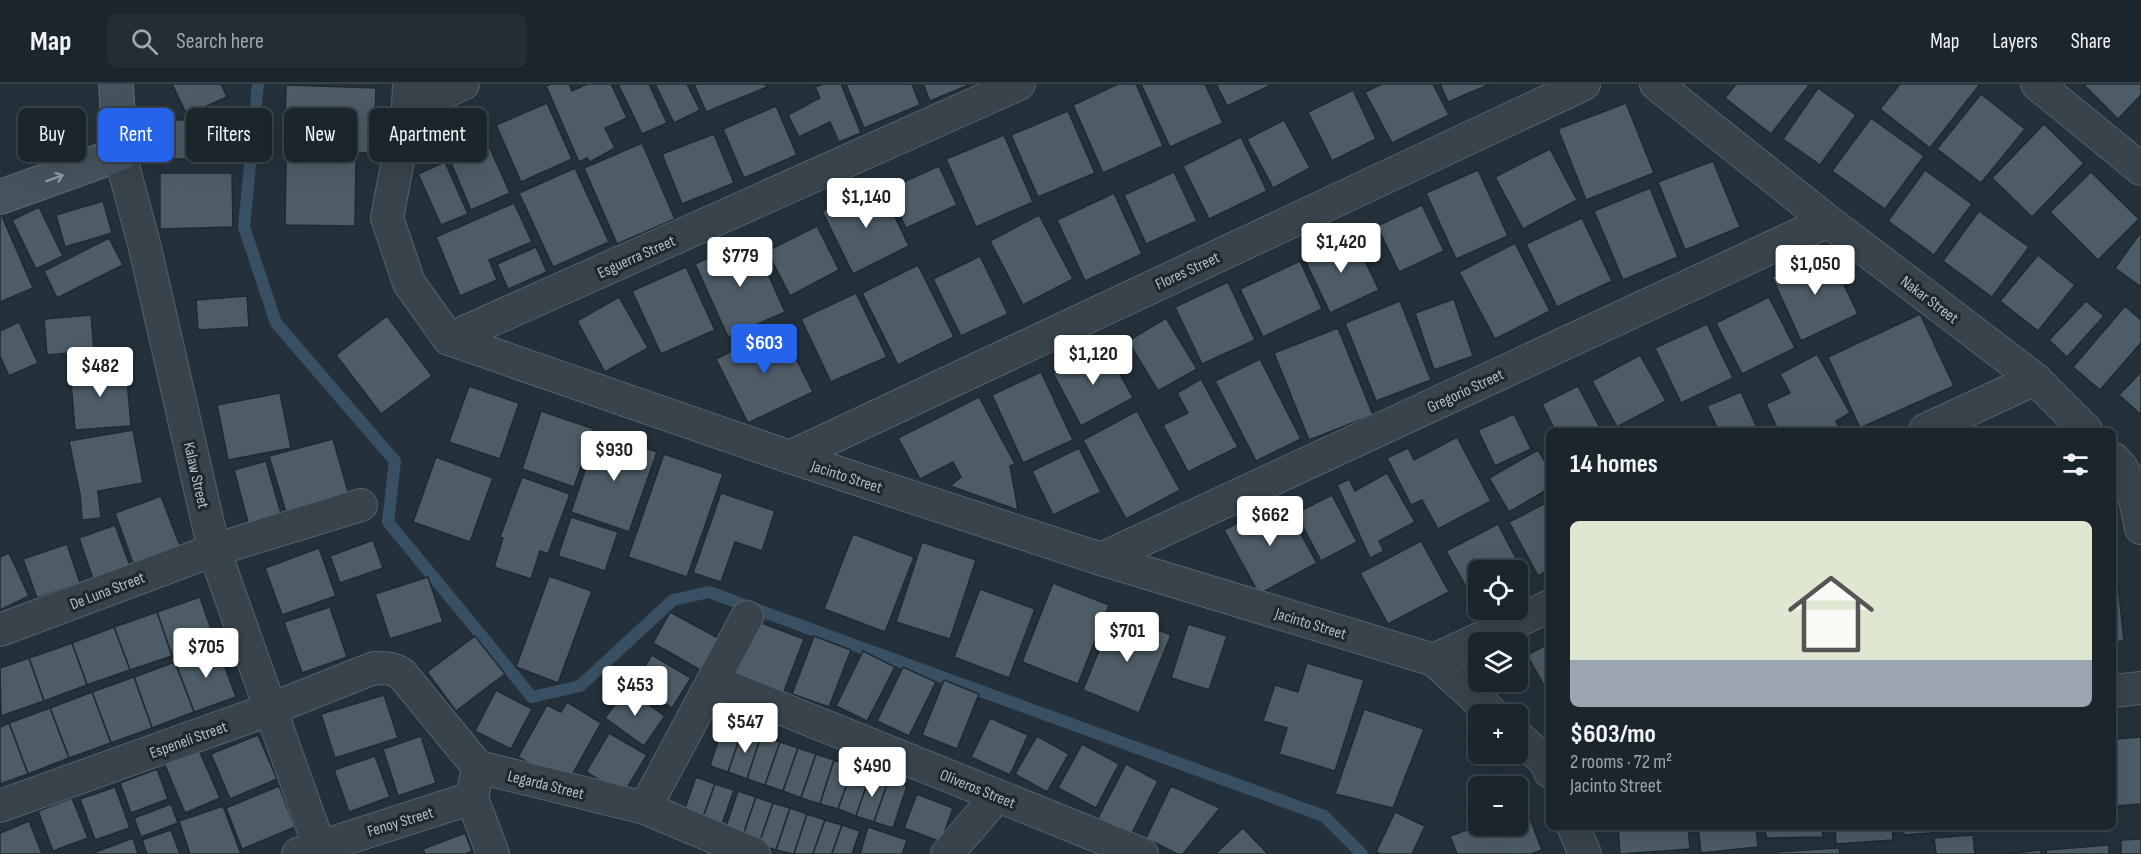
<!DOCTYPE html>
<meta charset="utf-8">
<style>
body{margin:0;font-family:"Sofia Sans Condensed",sans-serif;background:#242d34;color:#f1f3f6;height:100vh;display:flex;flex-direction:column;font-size:22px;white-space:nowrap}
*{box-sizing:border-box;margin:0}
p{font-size:20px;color:#a0a5a9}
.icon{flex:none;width:33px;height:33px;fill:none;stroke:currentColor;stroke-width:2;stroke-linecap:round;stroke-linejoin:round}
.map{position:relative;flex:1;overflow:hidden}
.drawer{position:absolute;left:1546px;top:344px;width:570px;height:402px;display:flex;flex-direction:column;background:#1b252c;border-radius:9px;box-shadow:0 6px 24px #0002,0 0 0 2px #394248}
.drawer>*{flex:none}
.banner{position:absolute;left:18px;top:24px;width:570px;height:54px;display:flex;gap:12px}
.tools{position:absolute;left:1468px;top:476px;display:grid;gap:12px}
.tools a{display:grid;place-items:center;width:60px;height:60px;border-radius:9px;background:#1b252c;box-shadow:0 6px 24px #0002,0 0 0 2px #394248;font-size:30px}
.price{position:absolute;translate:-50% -51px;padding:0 14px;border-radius:6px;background:#fff;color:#222;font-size:20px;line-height:39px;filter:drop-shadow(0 2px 3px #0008)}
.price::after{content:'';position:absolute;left:50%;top:36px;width:18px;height:14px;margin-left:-9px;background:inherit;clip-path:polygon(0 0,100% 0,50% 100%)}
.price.current{background:#2563eb;color:#fff}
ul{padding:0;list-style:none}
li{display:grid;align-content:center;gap:12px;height:318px;padding:0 24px}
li+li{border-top:2px solid #394248}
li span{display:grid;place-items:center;height:186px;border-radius:9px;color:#555}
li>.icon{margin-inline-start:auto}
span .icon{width:108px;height:108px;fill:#fffc;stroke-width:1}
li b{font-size:26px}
h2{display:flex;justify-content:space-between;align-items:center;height:72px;padding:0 24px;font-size:26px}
.tag{padding:0 21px;border-radius:9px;background:#1b252c;box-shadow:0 6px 24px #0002,0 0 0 2px #394248;font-size:21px;line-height:54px}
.tag.current{background:#2563eb;color:#fff}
header{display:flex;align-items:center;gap:36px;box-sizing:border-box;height:84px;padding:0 30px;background:#1b252c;border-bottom:2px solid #394248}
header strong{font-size:28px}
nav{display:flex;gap:33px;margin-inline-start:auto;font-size:21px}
.search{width:420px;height:54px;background:#242d34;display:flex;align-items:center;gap:15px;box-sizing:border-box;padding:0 21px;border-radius:9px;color:#a0a5a9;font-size:22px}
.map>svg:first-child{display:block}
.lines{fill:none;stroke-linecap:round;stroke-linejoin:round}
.stream{stroke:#395062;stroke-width:12}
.building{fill:#4d5c67;stroke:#1f2a32;stroke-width:1.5}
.minor-casing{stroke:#566169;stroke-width:34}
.secondary-casing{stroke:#566169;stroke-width:36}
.minor{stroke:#38434c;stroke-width:32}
.secondary{stroke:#46535e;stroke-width:33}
.oneway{stroke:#8e99a2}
.labels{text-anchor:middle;stroke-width:6;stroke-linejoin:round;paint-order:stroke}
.street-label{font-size:16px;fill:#b4bec7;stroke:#1d2830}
</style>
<header>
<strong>Map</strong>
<div class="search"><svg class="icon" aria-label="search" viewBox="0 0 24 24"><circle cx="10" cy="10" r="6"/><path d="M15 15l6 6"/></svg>Search here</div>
<nav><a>Map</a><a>Layers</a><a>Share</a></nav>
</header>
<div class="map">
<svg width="2141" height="770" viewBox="0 0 2141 770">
<rect width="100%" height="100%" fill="#24313b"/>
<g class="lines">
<polyline class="stream" points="258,0 244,143 276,239 395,377 388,438 532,613 580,602 673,516 709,508 1324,732 1362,770"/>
</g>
<g class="building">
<polygon points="172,0 221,0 227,13 187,31"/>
<polygon points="551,0 569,0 572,7 587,0 611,0 627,34 605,44 615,64 590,78 587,74 579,78 546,2"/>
<polygon points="618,0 649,0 667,39 642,50"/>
<polygon points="655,0 687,0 700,26 674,39"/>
<polygon points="694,0 765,0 767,3 706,28"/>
<polygon points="823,0 841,0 861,49 839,58 830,38 799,53 788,31 820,14 815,3"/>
<polygon points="846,0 912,0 920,21 864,44"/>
<polygon points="923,0 971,0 930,17"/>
<polygon points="1118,0 1136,0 1163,62 1103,89 1073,21"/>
<polygon points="1141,0 1205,0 1223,39 1170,63"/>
<polygon points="1216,0 1273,0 1227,22"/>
<polygon points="1382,0 1433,0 1449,31 1392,59 1365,8"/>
<polygon points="1440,0 1490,0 1448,18"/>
<polygon points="1736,0 1810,0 1771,50 1725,14"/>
<polygon points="1900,0 1980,0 1930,64 1880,25"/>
<polygon points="2083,0 2141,0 2141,11 2118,35"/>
<polygon points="286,1 376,4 374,69 284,67"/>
<polygon points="1818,4 1856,31 1820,81 1783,55"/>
<polygon points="1353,6 1376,55 1332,77 1308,28"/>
<polygon points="1981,10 2025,45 1981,99 1937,65"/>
<polygon points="547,19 572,75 521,98 496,41"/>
<polygon points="1626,19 1654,89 1586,116 1558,45"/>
<polygon points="776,22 797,71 744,94 723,45"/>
<polygon points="1068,27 1095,89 1038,113 1011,51"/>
<polygon points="1871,34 1924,72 1885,125 1832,87"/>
<polygon points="224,35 225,75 174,75 174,36"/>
<polygon points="1284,36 1310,84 1273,104 1247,55"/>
<polygon points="2044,40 2084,79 2032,133 1992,94"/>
<polygon points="481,44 510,109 471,126 443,60"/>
<polygon points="714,50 734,99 682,120 662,70"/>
<polygon points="1004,51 1033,118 976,143 946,75"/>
<polygon points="1241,53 1267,107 1209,135 1183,82"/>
<polygon points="642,59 675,135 617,160 584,84"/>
<polygon points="1550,65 1577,116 1523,145 1495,93"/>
<polygon points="286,75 356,75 355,142 285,141"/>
<polygon points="1713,77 1740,143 1685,166 1658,98"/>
<polygon points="445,78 468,130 441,141 418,90"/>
<polygon points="939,82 957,121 906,144 888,105"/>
<polygon points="575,84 609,158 553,183 519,109"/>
<polygon points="1478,86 1508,152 1456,175 1426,109"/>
<polygon points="1925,86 1972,120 1934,171 1888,137"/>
<polygon points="1174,88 1197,137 1146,160 1124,111"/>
<polygon points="2091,88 2139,135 2098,176 2050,128"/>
<polygon points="160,89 232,89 233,143 160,145"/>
<polygon points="879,100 909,162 853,190 822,127"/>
<polygon points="1650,104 1678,173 1623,196 1594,127"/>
<polygon points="1114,109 1142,170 1085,197 1057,136"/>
<polygon points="103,117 112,149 65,163 56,131"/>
<polygon points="514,119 532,158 489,176 497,196 460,212 436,153"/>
<polygon points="1422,121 1444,167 1399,188 1377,142"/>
<polygon points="39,123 63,172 36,185 12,136"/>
<polygon points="1979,127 2029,163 1992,213 1943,177"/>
<polygon points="1,130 33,204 0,218 0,131"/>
<polygon points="1039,131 1073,195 1023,221 990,157"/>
<polygon points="1582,134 1612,197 1557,223 1526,160"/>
<polygon points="817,142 839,186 790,212 767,167"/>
<polygon points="2141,148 2141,203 2115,184"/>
<polygon points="1353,152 1379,206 1330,229 1304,174"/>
<polygon points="109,154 123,181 57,214 44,187"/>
<polygon points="752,154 785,228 728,253 695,180"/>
<polygon points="1515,159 1550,227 1495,255 1459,188"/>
<polygon points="536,163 547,188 508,205 497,180"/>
<polygon points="1828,167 1858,230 1801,257 1772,193"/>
<polygon points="2038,171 2075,201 2038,247 2000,217"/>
<polygon points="980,172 1008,230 961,252 933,195"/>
<polygon points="1300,177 1322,225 1263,253 1240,205"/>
<polygon points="918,181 954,253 898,281 862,209"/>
<polygon points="686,183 715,246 661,270 632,207"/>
<polygon points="1228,198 1255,256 1202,280 1175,223"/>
<polygon points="856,209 887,273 831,298 801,235"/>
<polygon points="247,212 249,243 198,246 196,216"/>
<polygon points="619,213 648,264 605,288 577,237"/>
<polygon points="1769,213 1795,264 1742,290 1716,239"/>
<polygon points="1454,215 1473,272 1434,286 1415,229"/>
<polygon points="1400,217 1431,296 1376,317 1345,239"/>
<polygon points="2086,217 2104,232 2067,273 2049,256"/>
<polygon points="2125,222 2141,236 2141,259 2100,306 2073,283"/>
<polygon points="1920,230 1954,302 1860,344 1828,273"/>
<polygon points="91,231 94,267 47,271 44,235"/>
<polygon points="387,232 432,292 381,330 336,271"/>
<polygon points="1166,234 1197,285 1158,307 1128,257"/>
<polygon points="19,238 38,279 9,292 0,272 0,247"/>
<polygon points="1707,240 1733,294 1681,319 1655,264"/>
<polygon points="780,243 813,308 748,339 716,275"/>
<polygon points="1338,244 1373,331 1309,356 1274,269"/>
<polygon points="1104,261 1133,314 1081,342 1053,289"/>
<polygon points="1817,270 1850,329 1836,337 1840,346 1778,346 1766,320 1790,309 1780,290"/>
<polygon points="1640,271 1666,317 1617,343 1592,297"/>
<polygon points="1260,275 1301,355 1256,377 1215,297"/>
<polygon points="126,283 131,342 75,346 70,287"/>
<polygon points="1041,288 1073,356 1023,379 992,311"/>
<polygon points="2141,288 2141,331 2119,311"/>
<polygon points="1201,295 1238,363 1188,388 1163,341 1188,329 1177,309"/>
<polygon points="469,302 519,319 500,375 449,358"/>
<polygon points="1578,302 1601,346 1555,346 1542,320"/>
<polygon points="1741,308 1758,346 1718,346 1707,322"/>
<polygon points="280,309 291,364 228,376 217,321"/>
<polygon points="979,313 1015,380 1010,382 1018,426 950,402 961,393 953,378 920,395 898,354"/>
<polygon points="541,327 594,345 574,403 522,385"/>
<polygon points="1137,327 1180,406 1126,435 1083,356"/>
<polygon points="1514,330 1531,365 1495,382 1478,346"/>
<polygon points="133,346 143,399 98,407 101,434 82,436 80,410 69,357"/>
<polygon points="598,348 657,368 629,448 571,428"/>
<polygon points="1457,353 1491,417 1438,445 1422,416 1411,421 1387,374 1408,364 1414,376"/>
<polygon points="333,355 349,411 286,428 269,372"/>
<polygon points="1079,364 1101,408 1053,431 1032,387"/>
<polygon points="1538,366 1550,386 1550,404 1509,428 1489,394"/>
<polygon points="664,370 723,390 687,493 628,473"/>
<polygon points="436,373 493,394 470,458 413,438"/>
<polygon points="266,377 282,433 249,442 234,386"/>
<polygon points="1387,389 1415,438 1379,457 1384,467 1370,474 1337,401 1349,395 1355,407"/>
<polygon points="522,393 570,410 548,470 540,467 531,495 494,483 503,454 500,453"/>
<polygon points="721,409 775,427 762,467 735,458 721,498 693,489"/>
<polygon points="1332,411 1357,458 1321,477 1296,429"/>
<polygon points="161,412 180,462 133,479 115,429"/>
<polygon points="1281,415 1317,479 1259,510 1224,446"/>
<polygon points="1550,417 1550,485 1538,492 1509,438"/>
<polygon points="571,433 618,448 605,487 558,472"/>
<polygon points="1498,440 1527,495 1518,500 1518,486 1479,486 1479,521 1477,522 1446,467"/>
<polygon points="115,441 130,482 93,495 79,454"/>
<polygon points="853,450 914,473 885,548 824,525"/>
<polygon points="373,456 383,484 340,499 330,472"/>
<polygon points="1421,457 1449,508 1388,540 1360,489"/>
<polygon points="922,458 976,476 950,555 896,538"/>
<polygon points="67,460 80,499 37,514 23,475"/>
<polygon points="319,464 336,512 282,531 265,484"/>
<polygon points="9,469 29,512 0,526 0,473"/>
<polygon points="549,492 592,507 558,599 516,583"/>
<polygon points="428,493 443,538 390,555 375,510"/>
<polygon points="1053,499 1109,521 1078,600 1022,578"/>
<polygon points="2114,500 2118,500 2124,557 2114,558"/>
<polygon points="980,505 1035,525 1009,594 954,573"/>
<polygon points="200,513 215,557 172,572 157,528"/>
<polygon points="330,523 347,573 302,589 284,538"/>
<polygon points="157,528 172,572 130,586 114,543"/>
<polygon points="670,528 720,555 702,587 653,559"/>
<polygon points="1114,529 1171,551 1139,629 1083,606"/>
<polygon points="756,537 804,555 783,610 735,592"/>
<polygon points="1188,540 1227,552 1209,606 1171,594"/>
<polygon points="114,543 130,586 87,601 72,559"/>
<polygon points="475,552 505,590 456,627 427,588"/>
<polygon points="814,552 851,566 829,623 792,610"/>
<polygon points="72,559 87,601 44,617 29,574"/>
<polygon points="1550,559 1550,612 1527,571"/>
<polygon points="217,562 236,613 194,628 175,578"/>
<polygon points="863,567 895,583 867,637 836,622"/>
<polygon points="652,571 691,594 672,624 633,600"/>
<polygon points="29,574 44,617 1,632 0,584"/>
<polygon points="175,578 194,628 152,644 134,593"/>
<polygon points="1307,579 1364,596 1335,687 1279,670 1287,644 1263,637 1275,601 1298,608"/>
<polygon points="903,583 936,598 909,652 877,637"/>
<polygon points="134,593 152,644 111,659 92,608"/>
<polygon points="944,596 979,610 957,665 922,651"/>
<polygon points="626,605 665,632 644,662 605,634"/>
<polygon points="496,606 532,625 511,665 475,647"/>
<polygon points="92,608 111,659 69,674 50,624"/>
<polygon points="384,611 398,654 335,674 321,630"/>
<polygon points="567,618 601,639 567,700 518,673 547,621 561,628"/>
<polygon points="50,624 69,674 28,690 9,639"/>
<polygon points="1364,625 1424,645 1393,724 1335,710"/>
<polygon points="990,634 1028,651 1010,691 971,673"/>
<polygon points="9,639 28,690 0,700 0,643"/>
<polygon points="724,639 743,645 728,688 710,682"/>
<polygon points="743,645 761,652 747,695 728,688"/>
<polygon points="609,649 647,671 623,710 586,688"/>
<polygon points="258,651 277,695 230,715 211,670"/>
<polygon points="421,652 436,699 398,712 383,665"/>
<polygon points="761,652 780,658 765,701 747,695"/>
<polygon points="1037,652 1069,670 1047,708 1015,690"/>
<polygon points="2141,653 2141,720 2116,722 2114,655"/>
<polygon points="780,658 798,664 783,707 765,701"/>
<polygon points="1082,660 1119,680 1096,724 1058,704"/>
<polygon points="198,664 220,714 185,729 164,679"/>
<polygon points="798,664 816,670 801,714 783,707"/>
<polygon points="816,670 834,676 820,720 801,714"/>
<polygon points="375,672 390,713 349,728 334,686"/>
<polygon points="834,676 853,683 838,725 820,720"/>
<polygon points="1126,680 1158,697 1131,751 1098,734"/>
<polygon points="853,683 871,689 856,732 838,725"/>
<polygon points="157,685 168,715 131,729 120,699"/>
<polygon points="871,689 889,695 874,738 856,732"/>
<polygon points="696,693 715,700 702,736 683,730"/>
<polygon points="889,695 907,702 893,744 874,738"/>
<polygon points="715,700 734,706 721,743 702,736"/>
<polygon points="279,702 295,743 242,765 226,724"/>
<polygon points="1171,702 1220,724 1183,770 1177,770 1146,754"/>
<polygon points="115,703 130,744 95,756 80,715"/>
<polygon points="738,707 756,713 742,754 724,748"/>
<polygon points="917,710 953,724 941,758 904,744"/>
<polygon points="756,713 773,719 759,760 742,754"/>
<polygon points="72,714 88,754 53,767 38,727"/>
<polygon points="773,719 790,724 776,766 759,760"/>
<polygon points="171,720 178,739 141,753 134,734"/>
<polygon points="223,722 241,770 190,770 179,737"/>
<polygon points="790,724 807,730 794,770 776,766"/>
<polygon points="1526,724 1542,766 1531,770 1457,770 1450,752 1480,741 1518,741 1518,727"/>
<polygon points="1395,728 1425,742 1412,770 1381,770 1376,768"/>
<polygon points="807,730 825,736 813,770 794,770"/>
<polygon points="825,736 842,741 832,770 813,770"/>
<polygon points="29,737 42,770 0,770 0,749"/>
<polygon points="842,741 860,747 852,770 832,770"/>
<polygon points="1618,742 1688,742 1690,765 1620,770"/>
<polygon points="1698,742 1756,742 1758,763 1701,769"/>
<polygon points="1765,742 1822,742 1823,753 1766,754"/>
<polygon points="1835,742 1892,742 1893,756 1836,760"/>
<polygon points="1904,742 1967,742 1967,746 1904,751"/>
<polygon points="868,743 907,756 902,770 860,770"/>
<polygon points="1243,744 1268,770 1215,770"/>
<polygon points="171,746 180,770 147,770 142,756"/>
<polygon points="465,749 472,767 465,770 425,770 423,765"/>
<polygon points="1973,751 1975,770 1936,770 1934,754"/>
<polygon points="133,754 138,770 94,770 93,769"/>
<polygon points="2141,755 2141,770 2121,770 2121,756"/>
<polygon points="2109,761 2109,770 2046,770 2046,766"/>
<polygon points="1839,764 1840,770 1774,770 1774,768"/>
<polygon points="2041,766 2041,770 2005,770"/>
</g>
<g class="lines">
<defs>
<g id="minor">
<polyline points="409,0 408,24 387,134 409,199 449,255 790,373 1101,475 1434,576 1493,630"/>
<polyline points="1656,0 1828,137 2035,295 2086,346"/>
<polyline points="2037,0 2141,85"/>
<polyline points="408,24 463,0"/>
<polyline points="120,70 145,164 214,466 322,770"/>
<polyline points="449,255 1019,0"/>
<polyline points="1925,346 2035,295"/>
<polyline points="790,373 1584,0"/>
<path d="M2114 375C2134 395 2135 417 2141 444"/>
<polyline points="1101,475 1828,137"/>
<polyline points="0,546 214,466 361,421"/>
<polyline points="1434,576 1550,522"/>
<polyline points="713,597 1142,770"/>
<polyline points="2114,607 2141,604"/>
<polyline points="1518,653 1545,677 1550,688"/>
<polyline points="472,714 493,770"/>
<path d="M0 722 271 625 374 584C386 584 393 584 402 590L478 683 645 724 754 770"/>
<polyline points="645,724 747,533"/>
<polyline points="1573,742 1585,770"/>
<polyline points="298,770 472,714 478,683"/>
<polyline points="947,770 997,712"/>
</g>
<polyline id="secondary" points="0,113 120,70 116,0"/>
</defs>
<use href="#minor" class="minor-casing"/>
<use href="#secondary" class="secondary-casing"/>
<use href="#minor" class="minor"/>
<use href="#secondary" class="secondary"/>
</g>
<defs><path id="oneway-shaft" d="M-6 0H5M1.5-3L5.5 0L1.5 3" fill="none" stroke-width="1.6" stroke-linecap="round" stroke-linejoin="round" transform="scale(1.5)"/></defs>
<use class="oneway" href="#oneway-shaft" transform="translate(55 94) rotate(-20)"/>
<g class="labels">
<g class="street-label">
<text transform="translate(636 172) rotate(-24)" y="6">Esguerra Street</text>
<text transform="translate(1187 186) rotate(-25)" y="6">Flores Street</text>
<text transform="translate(1930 215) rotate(37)" y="6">Nakar Street</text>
<text transform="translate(1465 306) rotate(-25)" y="6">Gregorio Street</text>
<text transform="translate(197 391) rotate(77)" y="6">Kalaw Street</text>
<text transform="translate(847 392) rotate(18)" y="6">Jacinto Street</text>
<text transform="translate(107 506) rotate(-21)" y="6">De Luna Street</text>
<text transform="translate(1311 539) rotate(17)" y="6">Jacinto Street</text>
<text transform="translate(188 655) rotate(-20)" y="6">Espeneli Street</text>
<text transform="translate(546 700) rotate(14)" y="6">Legarda Street</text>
<text transform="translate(978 704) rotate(22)" y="6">Oliveros Street</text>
<text transform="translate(400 737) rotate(-17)" y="6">Fenoy Street</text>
</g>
</g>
</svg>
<div class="tools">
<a><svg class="icon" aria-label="locate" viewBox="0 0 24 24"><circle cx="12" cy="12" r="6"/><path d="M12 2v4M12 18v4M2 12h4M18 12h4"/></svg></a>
<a><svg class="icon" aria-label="layers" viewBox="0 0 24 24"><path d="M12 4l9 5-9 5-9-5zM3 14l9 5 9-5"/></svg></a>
<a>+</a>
<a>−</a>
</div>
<b class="price" style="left:866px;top:145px">$1,140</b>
<b class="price" style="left:1341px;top:190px">$1,420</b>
<b class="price" style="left:740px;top:204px">$779</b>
<b class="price" style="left:1815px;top:212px">$1,050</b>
<b class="price current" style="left:764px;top:291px">$603</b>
<b class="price" style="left:1093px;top:302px">$1,120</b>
<b class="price" style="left:100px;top:314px">$482</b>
<b class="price" style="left:614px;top:398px">$930</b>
<b class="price" style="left:1270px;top:463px">$662</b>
<b class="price" style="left:1127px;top:579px">$701</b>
<b class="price" style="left:206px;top:595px">$705</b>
<b class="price" style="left:635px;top:633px">$453</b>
<b class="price" style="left:745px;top:670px">$547</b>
<b class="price" style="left:872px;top:714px">$490</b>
<div class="banner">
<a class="tag">Buy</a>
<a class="tag current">Rent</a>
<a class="tag">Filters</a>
<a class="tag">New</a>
<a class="tag">Apartment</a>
</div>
<section class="drawer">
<h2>14 homes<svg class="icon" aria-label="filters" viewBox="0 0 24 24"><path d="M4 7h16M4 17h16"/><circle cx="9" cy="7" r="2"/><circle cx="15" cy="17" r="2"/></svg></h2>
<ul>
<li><span style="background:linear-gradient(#dfe7d0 75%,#9aa5b1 0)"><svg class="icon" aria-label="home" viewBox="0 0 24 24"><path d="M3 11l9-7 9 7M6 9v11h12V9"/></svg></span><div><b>$603/mo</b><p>2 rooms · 72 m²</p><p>Jacinto Street</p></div></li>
</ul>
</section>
</div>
